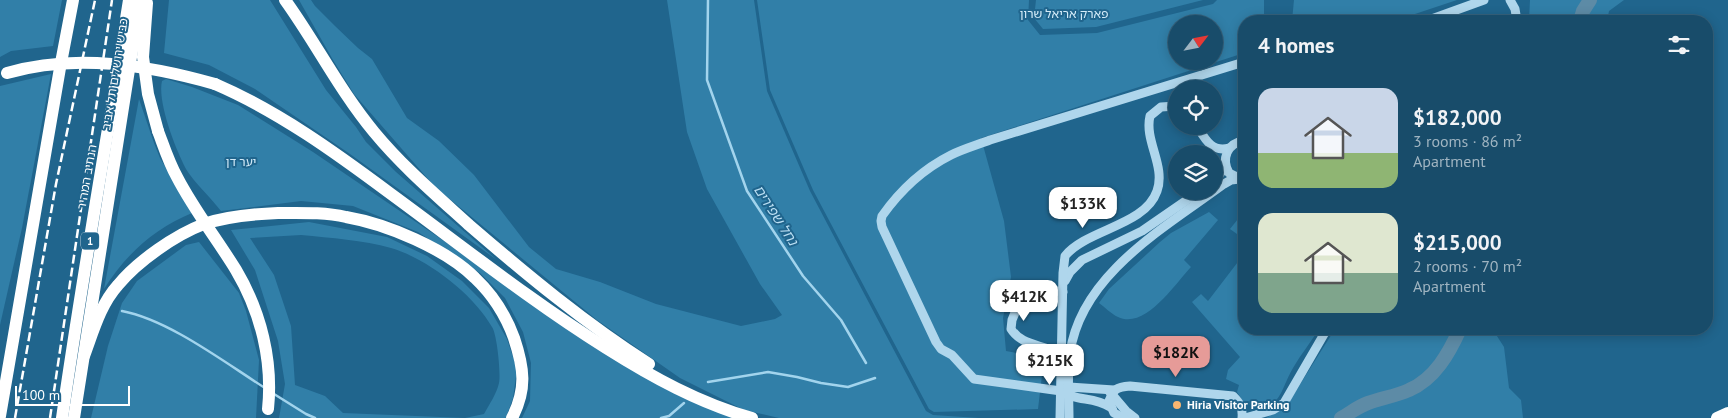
<!DOCTYPE html>
<meta charset="utf-8">
<style>
body{margin:0;font-family:"PT Sans","Noto Sans Hebrew",sans-serif;background:#215370;color:#f1f3f6;height:100vh;display:flex;flex-direction:column;font-size:19px;white-space:nowrap}
*{box-sizing:border-box;margin:0}
p{font-size:16px;color:#9fb4c1}
.icon{flex:none;width:28px;height:28px;fill:none;stroke:currentColor;stroke-width:2;stroke-linecap:round;stroke-linejoin:round}
.map{position:relative;flex:1;overflow:hidden}
.sheet{position:absolute;left:1238px;top:15px;width:475px;height:320px;display:flex;flex-direction:column;background:#184c6a;border-radius:20px;box-shadow:0 2px 12px #0003,0 0 0 1px #36637e}
.sheet>*{flex:none}
.needle{width:32px;rotate:58deg}
.tools{position:absolute;left:1168px;top:15px;display:grid;gap:10px}
.tools a{display:grid;place-items:center;width:55px;height:55px;border-radius:50%;background:#184c6a;box-shadow:0 2px 12px #0003,0 0 0 1px #36637e;font-size:25px}
.scale{position:absolute;left:15px;bottom:12px;width:115px;box-sizing:border-box;padding-left:5px;border:2px solid #fff;border-top:0;font-size:14px;line-height:18px;white-space:nowrap;color:#fff;-webkit-text-stroke:4px #20658d;paint-order:stroke}
.price{position:absolute;translate:-50% -42px;padding:0 11px;border-radius:10px;background:#fff;color:#222;font-size:16px;line-height:32px;filter:drop-shadow(0 1px 2px #0008)}
.price::after{content:'';position:absolute;left:50%;top:30px;width:15px;height:11px;margin-left:-8px;background:inherit;clip-path:polygon(0 0,100% 0,50% 100%)}
.price.selected{background:#e69b98;color:#111}
ul{padding:0;list-style:none}
li{display:flex;align-items:center;gap:15px;height:125px;padding:0 20px}
li span{display:grid;place-items:center;flex:none;width:140px;height:100px;border-radius:15px;color:#555}
li>.icon{margin-inline-start:auto}
span .icon{width:60px;height:60px;fill:#fffc;stroke-width:1}
li b{font-size:21px}
h2{display:flex;justify-content:space-between;align-items:center;height:60px;padding:0 20px;font-size:21px}
.map>svg:first-child{display:block}
.green{fill:#317fa8;fill-rule:evenodd}
.lines{fill:none;stroke-linecap:round;stroke-linejoin:round}
.stream{stroke:#a2d4ed;stroke-width:2.5}
.river{stroke:#5d8ba6;stroke-width:14}
.minor{stroke:#afd6ec;stroke-width:9}
.highway{stroke:#fff;stroke-width:12}
.rail{stroke:#fff;stroke-width:2.5;stroke-dasharray:9 4;stroke-linecap:butt}
.highway-bridge{stroke:#fff;stroke-width:12}
.poi-dot{fill:#f9b670;stroke:#20658d;stroke-width:2}
.labels{text-anchor:middle;stroke-width:4;stroke-linejoin:round;paint-order:stroke}
.shield{fill:#20658d;stroke:#bcd1dd;stroke-width:1}
.shield-label{font-size:11px;font-weight:bold;fill:#fff}
.park-label{font-size:12px;fill:#d4ecf9;stroke:#20658d}
.street-label{font-size:12px;fill:#fff;stroke:#20658d}
.poi-label{font-size:12px;font-weight:bold;fill:#fff;stroke:#20658d;text-anchor:start}
.water-label{font-size:14px;font-style:italic;fill:#bbdff3;stroke:#20658d}
</style>
<div class="map">
<svg width="1728" height="418" viewBox="0 0 1728 418">
<rect width="100%" height="100%" fill="#20658d"/>
<g class="green">
<polygon points="0,0 62,0 53,46 11,51 0,57"/>
<polygon points="169,0 270,0 326,90 356,127 366,142 396,172 497,260 350,154 255,89 209,65 164,53"/>
<polygon points="299,0 311,0 315,6 335,26 358,48 372,59 407,118 439,141 474,175 529,247 556,269 600,282 656,304 741,326 775,319 782,315 760,284 707,189 687,132 667,0 754,0 767,91 810,191 926,411 933,415 979,418 779,418 744,410 680,378 597,320 435,187 354,94 333,60"/>
<path d="M757 0H1029L1028 20 1040 35 1097 33 1213 4 1217 0H1264V21H1244V53L981 138 1004 221 1011 277 1003 318 1006 351 1044 358 1038 409 934 412 929 409 813 190 770 90ZM1176 24H1214V61H1176Z"/>
<polygon points="1036,0 1203,0 1096,27 1043,29 1034,18"/>
<polygon points="1294,0 1457,0 1394,21 1292,21"/>
<polygon points="1530,0 1624,0 1609,11 1607,21 1529,21"/>
<polygon points="51,74 22,228 0,325 0,86"/>
<path d="M166 79 192 87 238 105 313 152 444 241 533 305 741 418H522L530 401 531 363 523 332 505 298 480 273 418 232 353 206 301 201 221 211C212 199 193 181 186 169 176 150 157 102 162 81Z"/>
<path d="M139 99 154 143 160 158 192 213C155 228 125 255 104 289Z"/>
<path d="M1209 212 1218 220 1184 260 1191 267C1175 284 1145 330 1118 317 1111 314 1105 307 1099 303L1109 289 1160 242 1171 233Z"/>
<polygon points="1242,214 1244,215 1244,239 1230,229"/>
<path d="M309 222 387 237 427 256 462 281 489 308 507 339 517 369 513 398 506 418H279L285 384 278 341 255 270 231 230ZM301 235C331 238 363 240 391 248 428 259 473 294 492 327 497 334 501 374 499 383 497 393 489 405 484 414L465 418 343 413 325 396 295 385 291 326 274 275 250 238Z"/>
<polygon points="199,242 239,293 246,311 259,360 256,418 91,418 108,346 122,303 137,281 186,245"/>
<path d="M1244 254V329H1319C1311 342 1301 354 1293 368 1278 394 1283 411 1245 404L1237 392 1239 385 1226 379 1228 370 1240 357 1192 302 1201 294 1208 301Z"/>
<polygon points="1335,329 1495,329 1495,333 1504,347 1509,388 1521,400 1523,418 1266,418 1285,406 1292,397"/>
</g>
<g class="lines">
<g class="stream">
<polyline points="708,0 707,80 747,191 803,276 841,320 866,363"/>
<path d="M122 311C169 320 224 362 265 388"/>
<polyline points="708,382 768,372 797,377 821,383 848,387 875,378"/>
<polyline points="274,394 306,414 315,418"/>
<polyline points="661,418 669,416 684,403"/>
</g>
<g class="river">
<polyline points="1580,21 1583,11 1590,0"/>
<path d="M1341 418C1350 413 1359 406 1368 403 1382 398 1396 396 1409 390 1435 379 1449 353 1460 329"/>
</g>
<g class="minor">
<polyline points="1510,0 1515,9 1517,21"/>
<polyline points="1426,21 1484,0"/>
<path d="M1197 126C1205 139 1212 153 1229 148"/>
<path d="M1241 179 1229 173C1221 159 1227 143 1244 141"/>
<polyline points="1214,182 1222,171 1225,161"/>
<polyline points="1065,281 1070,272 1082,260 1142,231 1200,191"/>
<path d="M1048 349C1034 344 1019 342 1011 329L1012 320 1026 286 1063 292"/>
<path d="M1061 391 974 379 952 355 941 349 936 342 882 227 881 221 882 216C899 192 923 169 951 155 963 149 977 145 990 140L1244 62"/>
<polyline points="1109,391 1126,411 1135,418"/>
<path d="M1110 407C1093 396 1077 402 1061 391L1069 387 1114 390"/>
<path d="M1060 418 1063 273 1065 256C1087 229 1145 226 1157 191 1166 166 1144 141 1150 116L1161 107 1176 106"/>
<path d="M1069 418C1069 397 1067 374 1070 353 1081 274 1166 227 1224 184L1231 180 1240 179"/>
<path d="M1124 418 1114 413 1109 401C1114 389 1116 387 1130 386L1233 396C1240 403 1243 408 1242 418"/>
<polyline points="1245,418 1273,410 1284,403 1327,329"/>
</g>
<g class="highway">
<path d="M285 0C316 43 340 91 374 132 402 166 436 195 469 225 527 275 585 323 649 364"/>
<polyline points="147,3 143,57 148,94 158,131"/>
<path d="M215 84C278 111 336 153 391 194 462 246 531 301 606 348 652 377 699 403 752 418"/>
<path d="M84 356C93 332 100 305 118 285 138 261 175 235 204 224 228 216 253 214 278 213 301 213 324 212 346 217 387 224 446 249 475 278 492 294 506 316 514 338 524 368 527 389 512 418"/>
<polyline points="0,416 60,68 73,0"/>
<path d="M62 418C82 278 107 139 129 0"/>
<polyline points="74,418 140,0"/>
<polyline points="1717,418 1728,413"/>
</g>
<g class="rail">
<polyline points="15,418 56,184 95,0"/>
<polyline points="50,418 112,0"/>
</g>
<g class="highway-bridge">
<path d="M7 73C75 53 148 65 215 84"/>
<path d="M158 131C164 147 169 163 177 177 194 210 217 239 236 270 261 312 273 361 268 409"/>
</g>
</g>
<circle class="poi-dot" cx="1177" cy="405" r="5"/>
<g class="labels">
<rect class="shield" x="81" y="232.5" width="18" height="17" rx="4"/>
<g class="shield-label">
<text x="90" y="245">1</text>
</g>
<g class="park-label">
<text x="1064" y="18">פארק אריאל שרון</text>
<text x="241" y="166">יער דן</text>
</g>
<g class="street-label">
<text transform="translate(115 74) rotate(-81)" y="4">כביש ירושלים תל אביב</text>
<text transform="translate(87 177) rotate(-80)" y="4">הנתיב המהיר</text>
</g>
<g class="poi-label">
<text x="1187" y="409">Hiria Visitor Parking</text>
</g>
<g class="water-label">
<text transform="translate(776 215) rotate(57)" y="5">נחל שפירים</text>
</g>
</g>
</svg>
<div class="tools">
<a><svg class="needle" viewBox="-14 -14 28 28"><path d="M0-13l5 13h-10z" fill="#e53935"/><path d="M0 13l5-13h-10z" fill="#9fb4c1"/></svg></a>
<a><svg class="icon" aria-label="locate" viewBox="0 0 24 24"><circle cx="12" cy="12" r="6"/><path d="M12 2v4M12 18v4M2 12h4M18 12h4"/></svg></a>
<a><svg class="icon" aria-label="layers" viewBox="0 0 24 24"><path d="M12 4l9 5-9 5-9-5zM3 14l9 5 9-5"/></svg></a>
</div>
<div class="scale">100 m</div>
<b class="price" style="left:1083px;top:229px">$133K</b>
<b class="price" style="left:1024px;top:322px">$412K</b>
<b class="price selected" style="left:1176px;top:378px">$182K</b>
<b class="price" style="left:1050px;top:386px">$215K</b>
<section class="sheet">
<h2>4 homes<svg class="icon" aria-label="filters" viewBox="0 0 24 24"><path d="M4 7h16M4 17h16"/><circle cx="9" cy="7" r="2"/><circle cx="15" cy="17" r="2"/></svg></h2>
<ul>
<li><span style="background:linear-gradient(#c9d6e8 65%,#8fb573 0)"><svg class="icon" aria-label="home" viewBox="0 0 24 24"><path d="M3 11l9-7 9 7M6 9v11h12V9"/></svg></span><div><b>$182,000</b><p>3 rooms · 86 m²</p><p>Apartment</p></div></li>
<li><span style="background:linear-gradient(#dfe7d0 60%,#7fa58c 0)"><svg class="icon" aria-label="home" viewBox="0 0 24 24"><path d="M3 11l9-7 9 7M6 9v11h12V9"/></svg></span><div><b>$215,000</b><p>2 rooms · 70 m²</p><p>Apartment</p></div></li>
</ul>
</section>
</div>
